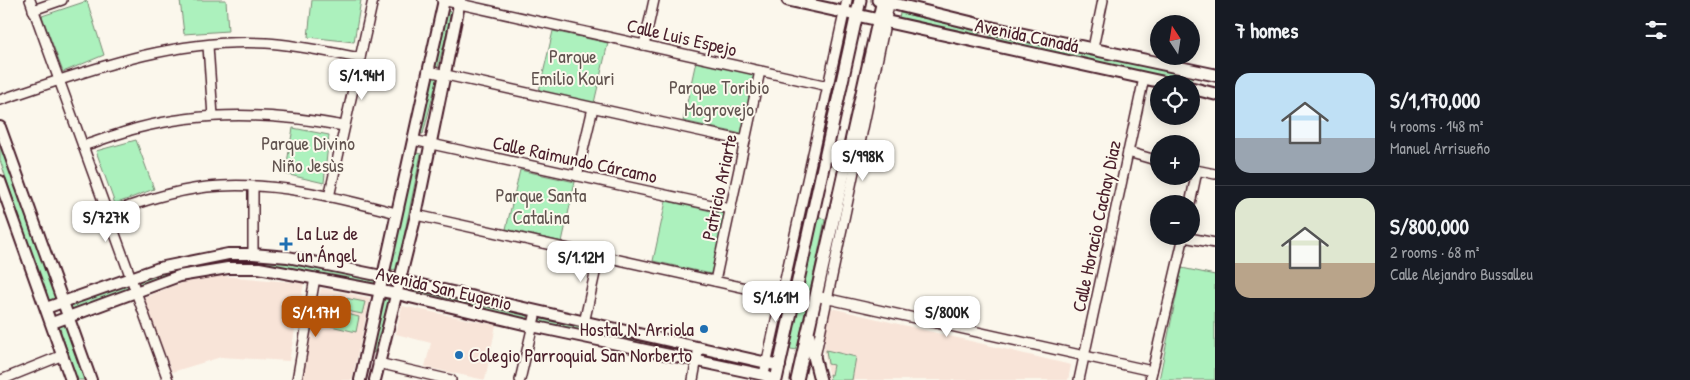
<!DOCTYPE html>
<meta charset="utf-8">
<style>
body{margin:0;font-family:"Patrick Hand",sans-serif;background:#20242c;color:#f1f3f6;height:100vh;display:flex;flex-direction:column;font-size:19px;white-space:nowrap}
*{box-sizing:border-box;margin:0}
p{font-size:16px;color:#9ea1a6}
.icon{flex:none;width:28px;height:28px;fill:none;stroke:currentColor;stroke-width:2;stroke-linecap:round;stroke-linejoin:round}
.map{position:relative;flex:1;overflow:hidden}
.details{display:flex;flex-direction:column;background:#171b24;width:475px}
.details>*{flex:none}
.needle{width:32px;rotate:348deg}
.fabs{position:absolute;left:1150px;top:15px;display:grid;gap:10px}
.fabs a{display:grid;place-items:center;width:50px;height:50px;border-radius:50%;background:#171b24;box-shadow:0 2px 12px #0003;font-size:25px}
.price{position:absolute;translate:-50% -42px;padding:0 11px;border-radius:10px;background:#fff;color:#222;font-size:16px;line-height:32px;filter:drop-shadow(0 1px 2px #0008)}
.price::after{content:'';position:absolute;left:50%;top:30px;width:15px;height:11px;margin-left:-8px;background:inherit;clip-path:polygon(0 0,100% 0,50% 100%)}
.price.current{background:#b45309;color:#fff}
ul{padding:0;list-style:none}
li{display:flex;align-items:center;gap:15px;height:125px;padding:0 20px}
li+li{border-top:1px solid #363941}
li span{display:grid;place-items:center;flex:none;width:140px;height:100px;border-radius:15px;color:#555}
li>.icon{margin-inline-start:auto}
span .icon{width:60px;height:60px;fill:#fffc;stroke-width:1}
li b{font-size:21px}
h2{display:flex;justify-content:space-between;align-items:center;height:60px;padding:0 20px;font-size:21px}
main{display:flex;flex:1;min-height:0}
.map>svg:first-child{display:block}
.built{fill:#f8e4d8}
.green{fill:#acf1bd;stroke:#7b8874}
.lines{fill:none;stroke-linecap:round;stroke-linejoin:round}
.minor-casing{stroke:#4a1f2b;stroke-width:12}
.tertiary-casing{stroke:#4a1f2b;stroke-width:14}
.secondary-casing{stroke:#4a1f2b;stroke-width:15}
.minor{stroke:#fbf7ec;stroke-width:9}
.tertiary{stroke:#fbf7ec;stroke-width:10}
.secondary{stroke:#fbf7ec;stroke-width:11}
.poi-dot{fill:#1f6fb2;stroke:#fbf7ec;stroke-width:2}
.labels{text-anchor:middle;stroke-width:4;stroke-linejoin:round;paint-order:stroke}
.street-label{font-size:19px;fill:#4a1f2b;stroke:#fbf7ec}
.park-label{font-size:19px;fill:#625450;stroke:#fbf7ec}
.poi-label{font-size:19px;fill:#4a1f2b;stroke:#fbf7ec;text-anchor:start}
</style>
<main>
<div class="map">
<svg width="1215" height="380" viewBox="0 0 1215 380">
<rect width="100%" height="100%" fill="#fbf7ec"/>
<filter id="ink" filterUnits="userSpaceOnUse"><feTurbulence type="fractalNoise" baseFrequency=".02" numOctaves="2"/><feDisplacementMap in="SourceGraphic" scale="10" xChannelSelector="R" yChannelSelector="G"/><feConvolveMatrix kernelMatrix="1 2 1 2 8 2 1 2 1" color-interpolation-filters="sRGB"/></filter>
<g filter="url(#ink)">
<g class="built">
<polygon points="223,276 304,283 289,361 221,357 172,372 143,298 185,281"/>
<polygon points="321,288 370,298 352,380 303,380 307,353"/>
<polygon points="402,306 496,325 485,380 425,367 431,343 396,334"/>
<polygon points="827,307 1071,365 1068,380 829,380 824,350"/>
</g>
<g class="green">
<polygon points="180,0 226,0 228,31 184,34"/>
<polygon points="312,0 361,0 354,42 308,37"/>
<polygon points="87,1 104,55 63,72 42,16"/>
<polygon points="446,11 452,12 438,67 434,67"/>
<polygon points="900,13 982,30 978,36 899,18"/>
<polygon points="553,31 608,43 594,103 539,91"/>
<polygon points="990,34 1058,49 1070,47 1193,74 1193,78 1188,81 989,40"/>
<polygon points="696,61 755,75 742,134 683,121"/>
<polygon points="432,75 438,76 423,134 416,133"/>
<polygon points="293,128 329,135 324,183 285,174"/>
<polygon points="136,140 154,189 115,204 96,151"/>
<polygon points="0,142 56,299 54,301 47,300 0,160"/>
<polygon points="412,152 421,154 397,270 390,269"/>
<polygon points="520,170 575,182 562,242 506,229"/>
<polygon points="666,201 725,214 711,274 653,261"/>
<polygon points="819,216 825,220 798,350 790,349 815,217"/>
<polygon points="262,259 376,280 374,286 252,264 140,286 138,278 185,264"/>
<polygon points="1182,268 1215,275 1215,380 1159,380"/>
<polygon points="126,283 128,290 72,309 70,303"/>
<polygon points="406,288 528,315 528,320 405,292"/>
<polygon points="335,296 365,302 362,314 332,308"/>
<polygon points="383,299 389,300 374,353 369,351"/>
<polygon points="335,311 359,317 356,332 331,326"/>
<polygon points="541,315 693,349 692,356 540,322"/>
<polygon points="61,323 66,324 86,380 77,380 59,326"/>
<polygon points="826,350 856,357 852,380 830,380 829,374 831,375 833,365 828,364"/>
<polygon points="704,353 763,366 762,372 703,359"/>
</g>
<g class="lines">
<defs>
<g id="minor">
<polyline points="30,0 168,380"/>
<polyline points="442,0 828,86"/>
<polyline points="33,10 62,0"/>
<polyline points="644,45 654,0"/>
<polyline points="208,46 213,116"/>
<polyline points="1093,48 1103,0"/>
<polyline points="428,71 745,141"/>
<path d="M0 100C87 71 172 38 266 43 298 45 328 52 360 58"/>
<polyline points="413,140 730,209"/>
<path d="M83 146C101 140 120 133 138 128 205 110 276 113 344 126"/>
<polyline points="1128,152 1159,161"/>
<polyline points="1191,169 1215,174"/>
<polyline points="577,176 593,108"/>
<polyline points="329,197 373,0"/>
<polyline points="1190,204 1197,171"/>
<path d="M107 214C140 202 172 191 207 187 269 180 336 197 396 213"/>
<polyline points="416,215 795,299"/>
<polyline points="1184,237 1215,243"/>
<polyline points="253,254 253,187"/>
<polyline points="715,281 760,71"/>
<polyline points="820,297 1152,371"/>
<polyline points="584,323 599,255"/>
<polyline points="815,357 890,0"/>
<polyline points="378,363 451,380"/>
<polyline points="765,370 847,0"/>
<polyline points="1,380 63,355"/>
<polyline points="297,380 315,278"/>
<polyline points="520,380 536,312"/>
<polyline points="693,380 699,347"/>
<polyline points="1079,380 1144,78"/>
<polyline points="1150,380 1184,236"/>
</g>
<g id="tertiary">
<polyline points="0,127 91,380"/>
<polyline points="0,181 71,380"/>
<polyline points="46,308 159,268 228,254 253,254 288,257 377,275 780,366"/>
<polyline points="52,323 179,276 228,268 259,268 397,294 532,326 764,375 774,380"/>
<polyline points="360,380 444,0"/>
<polyline points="375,380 416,215 460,0"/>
</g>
<g id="secondary">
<polyline points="788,0 1171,84"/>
<polyline points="878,0 993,28 1215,75"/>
<polyline points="1191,88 1215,94"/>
<polyline points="808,333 820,380"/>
<polyline points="776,380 860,0"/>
<polyline points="797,380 883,0"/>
</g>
</defs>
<use href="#minor" class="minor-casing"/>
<use href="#tertiary" class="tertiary-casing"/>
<use href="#secondary" class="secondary-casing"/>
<use href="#minor" class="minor"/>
<use href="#tertiary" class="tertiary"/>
<use href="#secondary" class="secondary"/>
</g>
</g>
<g class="poi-dot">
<path d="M283.5 236.5h5v5h5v5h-5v5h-5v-5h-5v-5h5z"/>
<circle cx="704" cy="329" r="5"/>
<circle cx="459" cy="355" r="5"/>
</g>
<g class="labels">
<g class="street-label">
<text transform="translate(1027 35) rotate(12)" y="7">Avenida Canadá</text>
<text transform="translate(682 37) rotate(13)" y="7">Calle Luis Espejo</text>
<text transform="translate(575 159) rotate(12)" y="7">Calle Raimundo Cárcamo</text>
<text transform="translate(719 187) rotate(-78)" y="7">Patricio Ariarte</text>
<text transform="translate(1096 226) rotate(-78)" y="7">Calle Horacio Cachay Diaz</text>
<text transform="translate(444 288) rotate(13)" y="7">Avenida San Eugenio</text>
</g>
<g class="park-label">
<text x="573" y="63">Parque<tspan x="573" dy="22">Emilio Kouri</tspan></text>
<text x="719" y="94">Parque Toribio<tspan x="719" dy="22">Mogrovejo</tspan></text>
<text x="308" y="150">Parque Divino<tspan x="308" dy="22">Niño Jesùs</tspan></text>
<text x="541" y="202">Parque Santa<tspan x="541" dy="22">Catalina</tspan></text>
</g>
<g class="poi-label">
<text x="297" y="240">La Luz de<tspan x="297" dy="22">un Ángel</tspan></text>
<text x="694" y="336" text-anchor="end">Hostal N. Arriola</text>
<text x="469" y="362">Colegio Parroquial San Norberto</text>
</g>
</g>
</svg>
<div class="fabs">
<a><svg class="needle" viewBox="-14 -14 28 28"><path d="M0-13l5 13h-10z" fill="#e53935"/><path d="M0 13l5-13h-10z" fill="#9ea1a6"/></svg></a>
<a><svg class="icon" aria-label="locate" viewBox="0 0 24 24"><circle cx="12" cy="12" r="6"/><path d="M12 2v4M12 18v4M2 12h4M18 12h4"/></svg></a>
<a>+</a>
<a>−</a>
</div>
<b class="price" style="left:362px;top:101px">S/1.94M</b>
<b class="price" style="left:863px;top:182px">S/998K</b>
<b class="price" style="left:106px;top:243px">S/727K</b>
<b class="price" style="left:581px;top:283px">S/1.12M</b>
<b class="price" style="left:776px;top:323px">S/1.61M</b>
<b class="price current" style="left:316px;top:338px">S/1.17M</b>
<b class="price" style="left:947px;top:338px">S/800K</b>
</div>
<section class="details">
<h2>7 homes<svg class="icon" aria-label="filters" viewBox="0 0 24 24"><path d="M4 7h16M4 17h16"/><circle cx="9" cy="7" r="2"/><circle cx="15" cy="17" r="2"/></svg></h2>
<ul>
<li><span style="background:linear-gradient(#bfe0f5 65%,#9aa5b1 0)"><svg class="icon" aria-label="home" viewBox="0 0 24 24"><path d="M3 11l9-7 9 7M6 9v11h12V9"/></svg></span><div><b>S/1,170,000</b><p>4 rooms · 148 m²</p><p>Manuel Arrisueño</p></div></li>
<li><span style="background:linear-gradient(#dfe7d0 65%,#b9a48a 0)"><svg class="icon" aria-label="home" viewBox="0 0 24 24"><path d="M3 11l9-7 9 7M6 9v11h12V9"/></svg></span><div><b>S/800,000</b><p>2 rooms · 68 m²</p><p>Calle Alejandro Bussalleu</p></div></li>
</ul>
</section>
</main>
